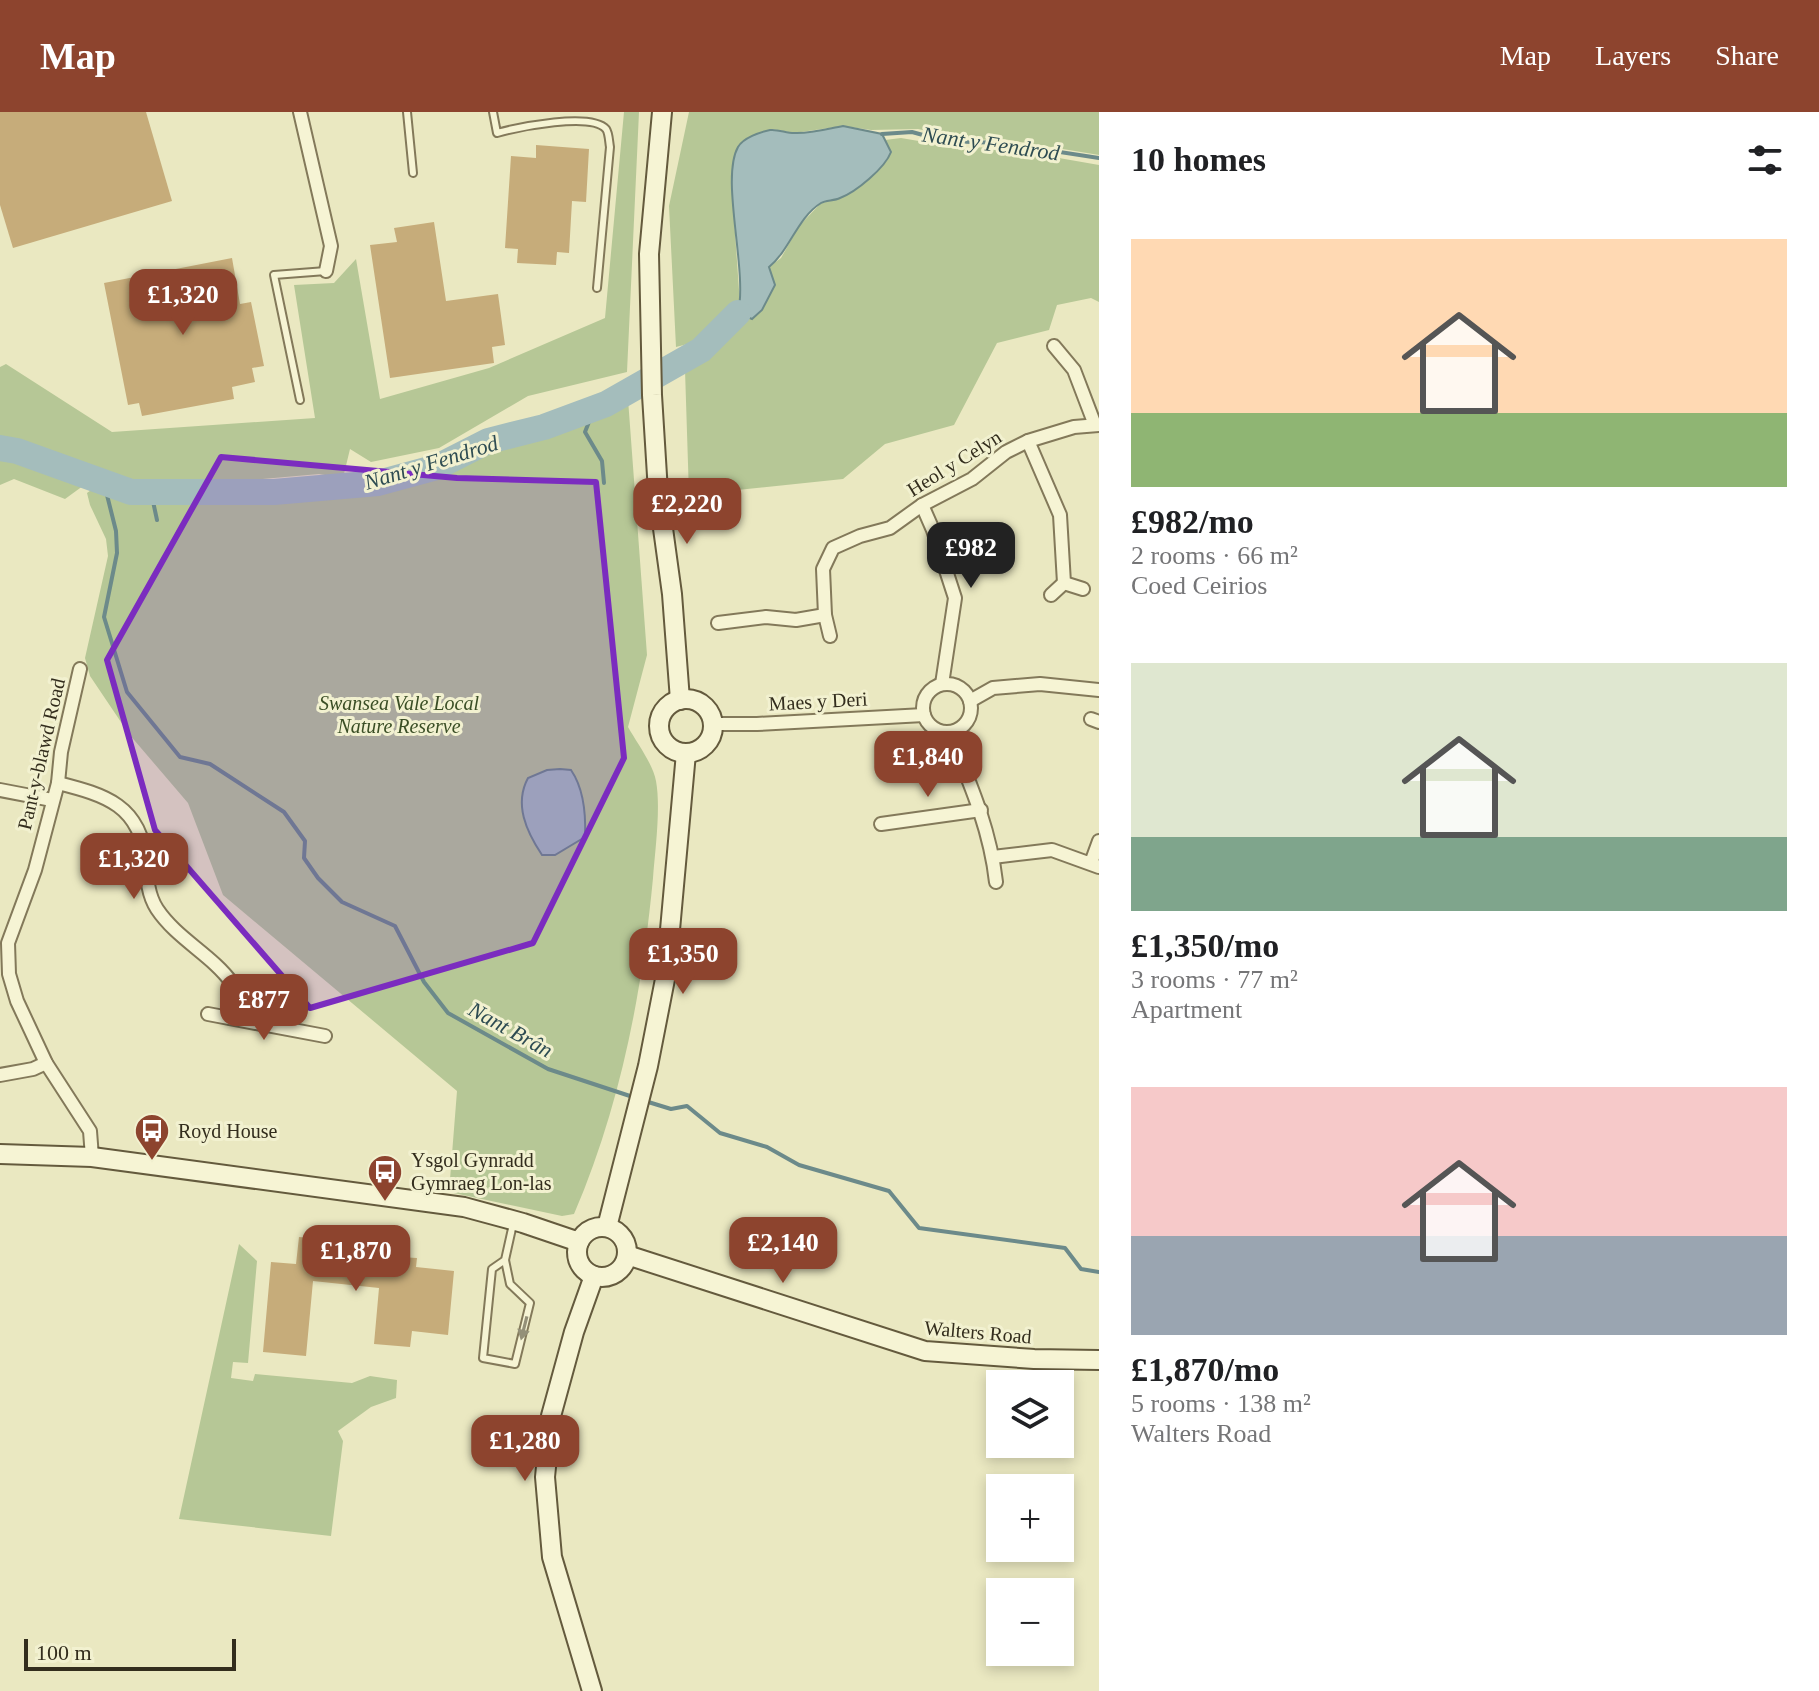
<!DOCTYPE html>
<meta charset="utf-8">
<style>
body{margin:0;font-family:Georgia,serif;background:#f2f2f2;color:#202124;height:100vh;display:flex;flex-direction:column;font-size:30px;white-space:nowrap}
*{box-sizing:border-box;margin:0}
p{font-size:26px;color:#757577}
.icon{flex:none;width:44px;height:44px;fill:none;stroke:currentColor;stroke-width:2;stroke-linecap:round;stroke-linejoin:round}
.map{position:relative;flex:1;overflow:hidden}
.side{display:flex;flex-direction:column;background:#fff;width:720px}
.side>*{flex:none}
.buttons{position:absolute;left:986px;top:1258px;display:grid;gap:16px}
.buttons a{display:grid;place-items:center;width:88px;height:88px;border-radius:0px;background:#fff;box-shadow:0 4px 12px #0003;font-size:40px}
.scale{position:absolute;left:24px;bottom:20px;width:212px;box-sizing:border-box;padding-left:8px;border:4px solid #332d1d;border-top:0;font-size:22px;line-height:28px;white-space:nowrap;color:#332d1d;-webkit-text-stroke:6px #f2f1d0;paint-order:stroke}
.price{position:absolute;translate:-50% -68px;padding:0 18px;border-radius:16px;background:#8d442e;color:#fff;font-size:26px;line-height:52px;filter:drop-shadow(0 2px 4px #0008)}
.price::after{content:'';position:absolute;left:50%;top:48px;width:24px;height:18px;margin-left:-12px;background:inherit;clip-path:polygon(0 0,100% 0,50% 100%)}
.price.on{background:#222;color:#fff}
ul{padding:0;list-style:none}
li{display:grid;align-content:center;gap:16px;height:424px;padding:0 32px}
li span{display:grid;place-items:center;height:248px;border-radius:0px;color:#555}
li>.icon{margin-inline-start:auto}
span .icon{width:144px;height:144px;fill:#fffc;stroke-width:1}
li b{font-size:34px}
h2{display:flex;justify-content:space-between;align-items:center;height:96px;padding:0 32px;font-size:34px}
header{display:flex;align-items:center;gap:48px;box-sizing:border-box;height:112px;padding:0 40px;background:#8d442e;color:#fff}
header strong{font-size:38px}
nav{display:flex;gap:44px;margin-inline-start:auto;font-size:28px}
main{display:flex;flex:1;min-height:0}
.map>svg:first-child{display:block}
.green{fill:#b6c796}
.water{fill:#a4bdbc;stroke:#6c8a8a;stroke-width:2}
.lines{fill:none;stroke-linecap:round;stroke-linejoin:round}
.stream{stroke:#6c8a8a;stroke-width:4}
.river{stroke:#a4bdbc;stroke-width:26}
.building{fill:#c6ac7a}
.lane-casing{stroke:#83795a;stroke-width:10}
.street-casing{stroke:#83795a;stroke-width:16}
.secondary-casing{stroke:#645a3d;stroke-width:22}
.lane{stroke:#f6f4d4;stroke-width:6}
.street{stroke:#f6f4d4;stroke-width:12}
.secondary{stroke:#f6f4d4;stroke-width:18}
.oneway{fill:#949078}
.marked{fill:#7b2cbf;fill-opacity:0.2;stroke:#7b2cbf;stroke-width:6;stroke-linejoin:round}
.labels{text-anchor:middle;stroke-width:6;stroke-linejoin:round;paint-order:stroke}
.street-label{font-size:20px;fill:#332d1d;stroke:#f2f1d0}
.park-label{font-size:20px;font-style:italic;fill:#3a4e25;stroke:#f2f1d0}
.poi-label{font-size:20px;fill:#332d1d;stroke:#f2f1d0;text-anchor:start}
.water-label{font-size:22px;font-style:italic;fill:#2e4c52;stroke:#f2f1d0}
</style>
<header>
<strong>Map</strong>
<nav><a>Map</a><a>Layers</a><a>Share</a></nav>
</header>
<main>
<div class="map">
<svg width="1099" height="1579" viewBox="0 0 1099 1579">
<rect width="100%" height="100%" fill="#eae8c1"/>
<g class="green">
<polygon points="624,0 639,0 627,260 528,284 439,336 371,350 350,337 343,366 319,362 172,375 122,373 98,363 65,387 14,367 0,373 0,255 6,252 112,320 315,306 294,173 334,171 356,147 380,287 489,256 605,206"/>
<path d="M689 0H1099V43L997 26 974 29 918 17 871 18 843 14 794 21 772 17 733 55 732 78 740 192C718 217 709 227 676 235L669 94Z"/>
<polygon points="901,26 960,36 996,35 1099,53 1099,190 1091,186 1057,193 1049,218 997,231 954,313 885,332 843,367 689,383 685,258 738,213 762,198 769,155 781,146 799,114 822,90 841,86 891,40 885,28"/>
<path d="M628 287 647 543 628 615C637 631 653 652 656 669 661 696 655 739 653 766 642 882 620 995 574 1102L562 1104 449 1080 457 979 223 783 188 691 129 622 90 564 85 546 108 444 106 427 90 393 87 381 98 373 132 383 291 382 356 378 409 367 461 349 494 332 542 320 591 303Z"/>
<polygon points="239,1132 257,1149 248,1251 233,1250 231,1266 253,1269 255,1262 352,1271 370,1264 397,1268 396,1286 371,1295 338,1319 343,1329 331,1424 179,1407"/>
</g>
<g class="water">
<path d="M843 14 882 22 891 40C885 56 856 80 840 86 834 89 826 88 821 91 797 106 790 138 769 155L775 173 762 198 752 207 738 201C748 159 720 67 738 35 743 26 760 20 770 18 778 17 786 21 794 21 810 22 827 17 843 14Z"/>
<path d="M560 657 571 658C584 677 586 702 585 725L555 743H542C526 719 514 692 528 666L547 658Z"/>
</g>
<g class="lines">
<g class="stream">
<polyline points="882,22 912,20 945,29 1001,31 1099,46"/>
<polyline points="594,297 585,320 602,349 604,371"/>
<polyline points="523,319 523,310"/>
<polyline points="98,369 106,379 116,419 117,441 104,505 127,580 180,645 210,652 284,700 305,729 304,746 318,766 342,790 395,814 424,870 448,901 548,957 636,986"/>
<polyline points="151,380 157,408"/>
<polyline points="645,989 671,997 687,994 720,1021 767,1035 799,1053 889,1079 919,1116 1065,1136 1081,1157 1099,1160"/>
</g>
<polyline class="river" points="0,336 17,339 131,380 274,380 378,371 437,355 488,329 544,315 606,292 701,238 738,201"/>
</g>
<g class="building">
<polygon points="0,0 146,0 172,89 13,136 0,93"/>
<polygon points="536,33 589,37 586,90 572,89 569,141 557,140 556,153 517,151 518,137 505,136 511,44 536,46"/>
<polygon points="434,110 446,189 498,182 505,233 492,235 494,251 390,266 370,133 397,130 394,116"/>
<polygon points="232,146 240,192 251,190 264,254 252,256 255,270 232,275 234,287 142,304 139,291 128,293 104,171"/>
<polygon points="299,1125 400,1134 399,1145 417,1146 416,1155 454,1159 448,1223 412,1219 410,1235 374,1232 379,1176 313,1169 306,1244 263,1240 271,1150 296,1152"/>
</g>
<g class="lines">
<defs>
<g id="lane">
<polyline points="407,0 413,61"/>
<path d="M493 0 497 21C519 15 591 0 606 17 609 21 609 30 610 35L597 176"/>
<polyline points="300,288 274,163 326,159"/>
<polyline points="505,1148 492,1157 483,1246 515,1252 530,1191 510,1172 505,1148 513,1112"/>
</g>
<g id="street">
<polyline points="300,0 331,134 326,159"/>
<polyline points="1054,234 1074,258 1095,313"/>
<polyline points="1028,329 1060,403 1064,471 1083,477"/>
<polyline points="922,393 933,418 955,486 942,572"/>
<polyline points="1051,483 1064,471"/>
<polyline points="718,511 766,505 796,508 825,503"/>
<polyline points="830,524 825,503 823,457 833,436 860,424 890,416 922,393 972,367 1006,340 1028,329 1074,315 1099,313"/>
<polyline points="80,557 61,640 58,671 35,758 8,831 9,862 17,889 46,951 90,1019 92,1045"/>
<circle cx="947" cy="596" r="24"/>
<polyline points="970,589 993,576 1040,572 1099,578"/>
<polyline points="1091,607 1099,610"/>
<polyline points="713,612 757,612 924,603"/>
<path d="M949 620C969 669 990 716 996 770"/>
<path d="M58 671C105 683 141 693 146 750 147 767 148 783 157 797 177 827 212 843 232 871L235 882 231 906"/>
<polyline points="0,678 52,688"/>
<polyline points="881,712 981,698"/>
<polyline points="993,745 1052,738 1099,755"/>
<polyline points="1091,751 1099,729"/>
<polyline points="208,902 325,924"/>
<polyline points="0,963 33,957 46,951"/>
</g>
<g id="secondary">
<polyline points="662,0 649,142 652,283 658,380 672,482 680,588"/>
<circle cx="686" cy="614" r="27"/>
<polyline points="0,1042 92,1045 464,1095 523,1111 579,1130"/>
<polyline points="607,1115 648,954 666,862 686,641"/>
<circle cx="602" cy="1140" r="25"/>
<polyline points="627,1143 925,1239 1034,1247 1099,1248"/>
<polyline points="592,1579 552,1445 545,1365 551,1304 574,1220 594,1164"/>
</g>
</defs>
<use href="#lane" class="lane-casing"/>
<use href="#street" class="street-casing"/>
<use href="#secondary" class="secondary-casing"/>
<use href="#lane" class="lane"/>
<use href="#street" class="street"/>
<use href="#secondary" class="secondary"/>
</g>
<defs><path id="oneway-solid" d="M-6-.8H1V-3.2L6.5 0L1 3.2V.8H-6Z" transform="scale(2)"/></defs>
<use class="oneway" href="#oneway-solid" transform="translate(524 1216) rotate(104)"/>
<path class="marked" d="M221 345 457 366 596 370 624 646 533 831 310 896 155 718 107 548Z"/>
<defs>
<symbol id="bus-pin" viewBox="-11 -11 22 30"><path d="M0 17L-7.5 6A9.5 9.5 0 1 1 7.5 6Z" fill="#8d442e" stroke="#f2f1d0"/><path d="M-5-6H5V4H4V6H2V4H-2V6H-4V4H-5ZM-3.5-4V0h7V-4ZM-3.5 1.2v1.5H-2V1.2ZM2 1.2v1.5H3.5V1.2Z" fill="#fff"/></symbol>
</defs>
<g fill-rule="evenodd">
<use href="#bus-pin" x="132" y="999" width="40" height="54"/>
<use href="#bus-pin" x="365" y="1040" width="40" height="54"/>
</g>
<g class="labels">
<g class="street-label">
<text transform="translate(954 351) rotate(-32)" y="7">Heol y Celyn</text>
<text transform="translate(818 589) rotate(-3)" y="7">Maes y Deri</text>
<text transform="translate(41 642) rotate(-77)" y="7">Pant-y-blawd Road</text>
<text transform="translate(978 1220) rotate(5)" y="7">Walters Road</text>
</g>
<g class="park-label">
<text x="399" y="598">Swansea Vale Local<tspan x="399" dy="23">Nature Reserve</tspan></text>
</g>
<g class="poi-label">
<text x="178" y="1026">Royd House</text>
<text x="411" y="1055">Ysgol Gynradd<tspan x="411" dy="23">Gymraeg Lon-las</tspan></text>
</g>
<g class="water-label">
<text transform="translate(991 31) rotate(8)" y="8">Nant y Fendrod</text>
<text transform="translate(431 350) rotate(-17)" y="8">Nant y Fendrod</text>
<text transform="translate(511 917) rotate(29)" y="8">Nant Brân</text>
</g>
</g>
</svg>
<div class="buttons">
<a><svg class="icon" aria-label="layers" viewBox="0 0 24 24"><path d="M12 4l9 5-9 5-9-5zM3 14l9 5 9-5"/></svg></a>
<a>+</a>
<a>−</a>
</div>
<div class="scale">100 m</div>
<b class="price" style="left:183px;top:225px">£1,320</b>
<b class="price" style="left:687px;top:434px">£2,220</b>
<b class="price on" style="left:971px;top:478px">£982</b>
<b class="price" style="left:928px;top:687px">£1,840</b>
<b class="price" style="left:134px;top:789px">£1,320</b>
<b class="price" style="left:683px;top:884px">£1,350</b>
<b class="price" style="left:264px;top:930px">£877</b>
<b class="price" style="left:783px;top:1173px">£2,140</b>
<b class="price" style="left:356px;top:1181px">£1,870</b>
<b class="price" style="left:525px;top:1371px">£1,280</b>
</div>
<section class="side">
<h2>10 homes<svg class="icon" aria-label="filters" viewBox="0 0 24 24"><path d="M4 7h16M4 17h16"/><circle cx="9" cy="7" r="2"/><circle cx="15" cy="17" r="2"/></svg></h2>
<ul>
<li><span style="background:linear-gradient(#ffd9b3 70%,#8fb573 0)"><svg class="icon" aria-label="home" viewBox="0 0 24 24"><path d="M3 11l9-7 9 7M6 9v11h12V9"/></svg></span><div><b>£982/mo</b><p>2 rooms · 66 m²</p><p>Coed Ceirios</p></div></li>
<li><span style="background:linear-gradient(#dfe7d0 70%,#7fa58c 0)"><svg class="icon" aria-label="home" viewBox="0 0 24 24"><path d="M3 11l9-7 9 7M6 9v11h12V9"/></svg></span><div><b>£1,350/mo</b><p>3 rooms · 77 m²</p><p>Apartment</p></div></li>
<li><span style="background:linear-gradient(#f6c9c9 60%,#9aa5b1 0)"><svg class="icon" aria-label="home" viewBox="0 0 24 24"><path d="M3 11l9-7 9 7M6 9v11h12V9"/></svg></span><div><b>£1,870/mo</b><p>5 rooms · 138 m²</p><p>Walters Road</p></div></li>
</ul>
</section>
</main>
